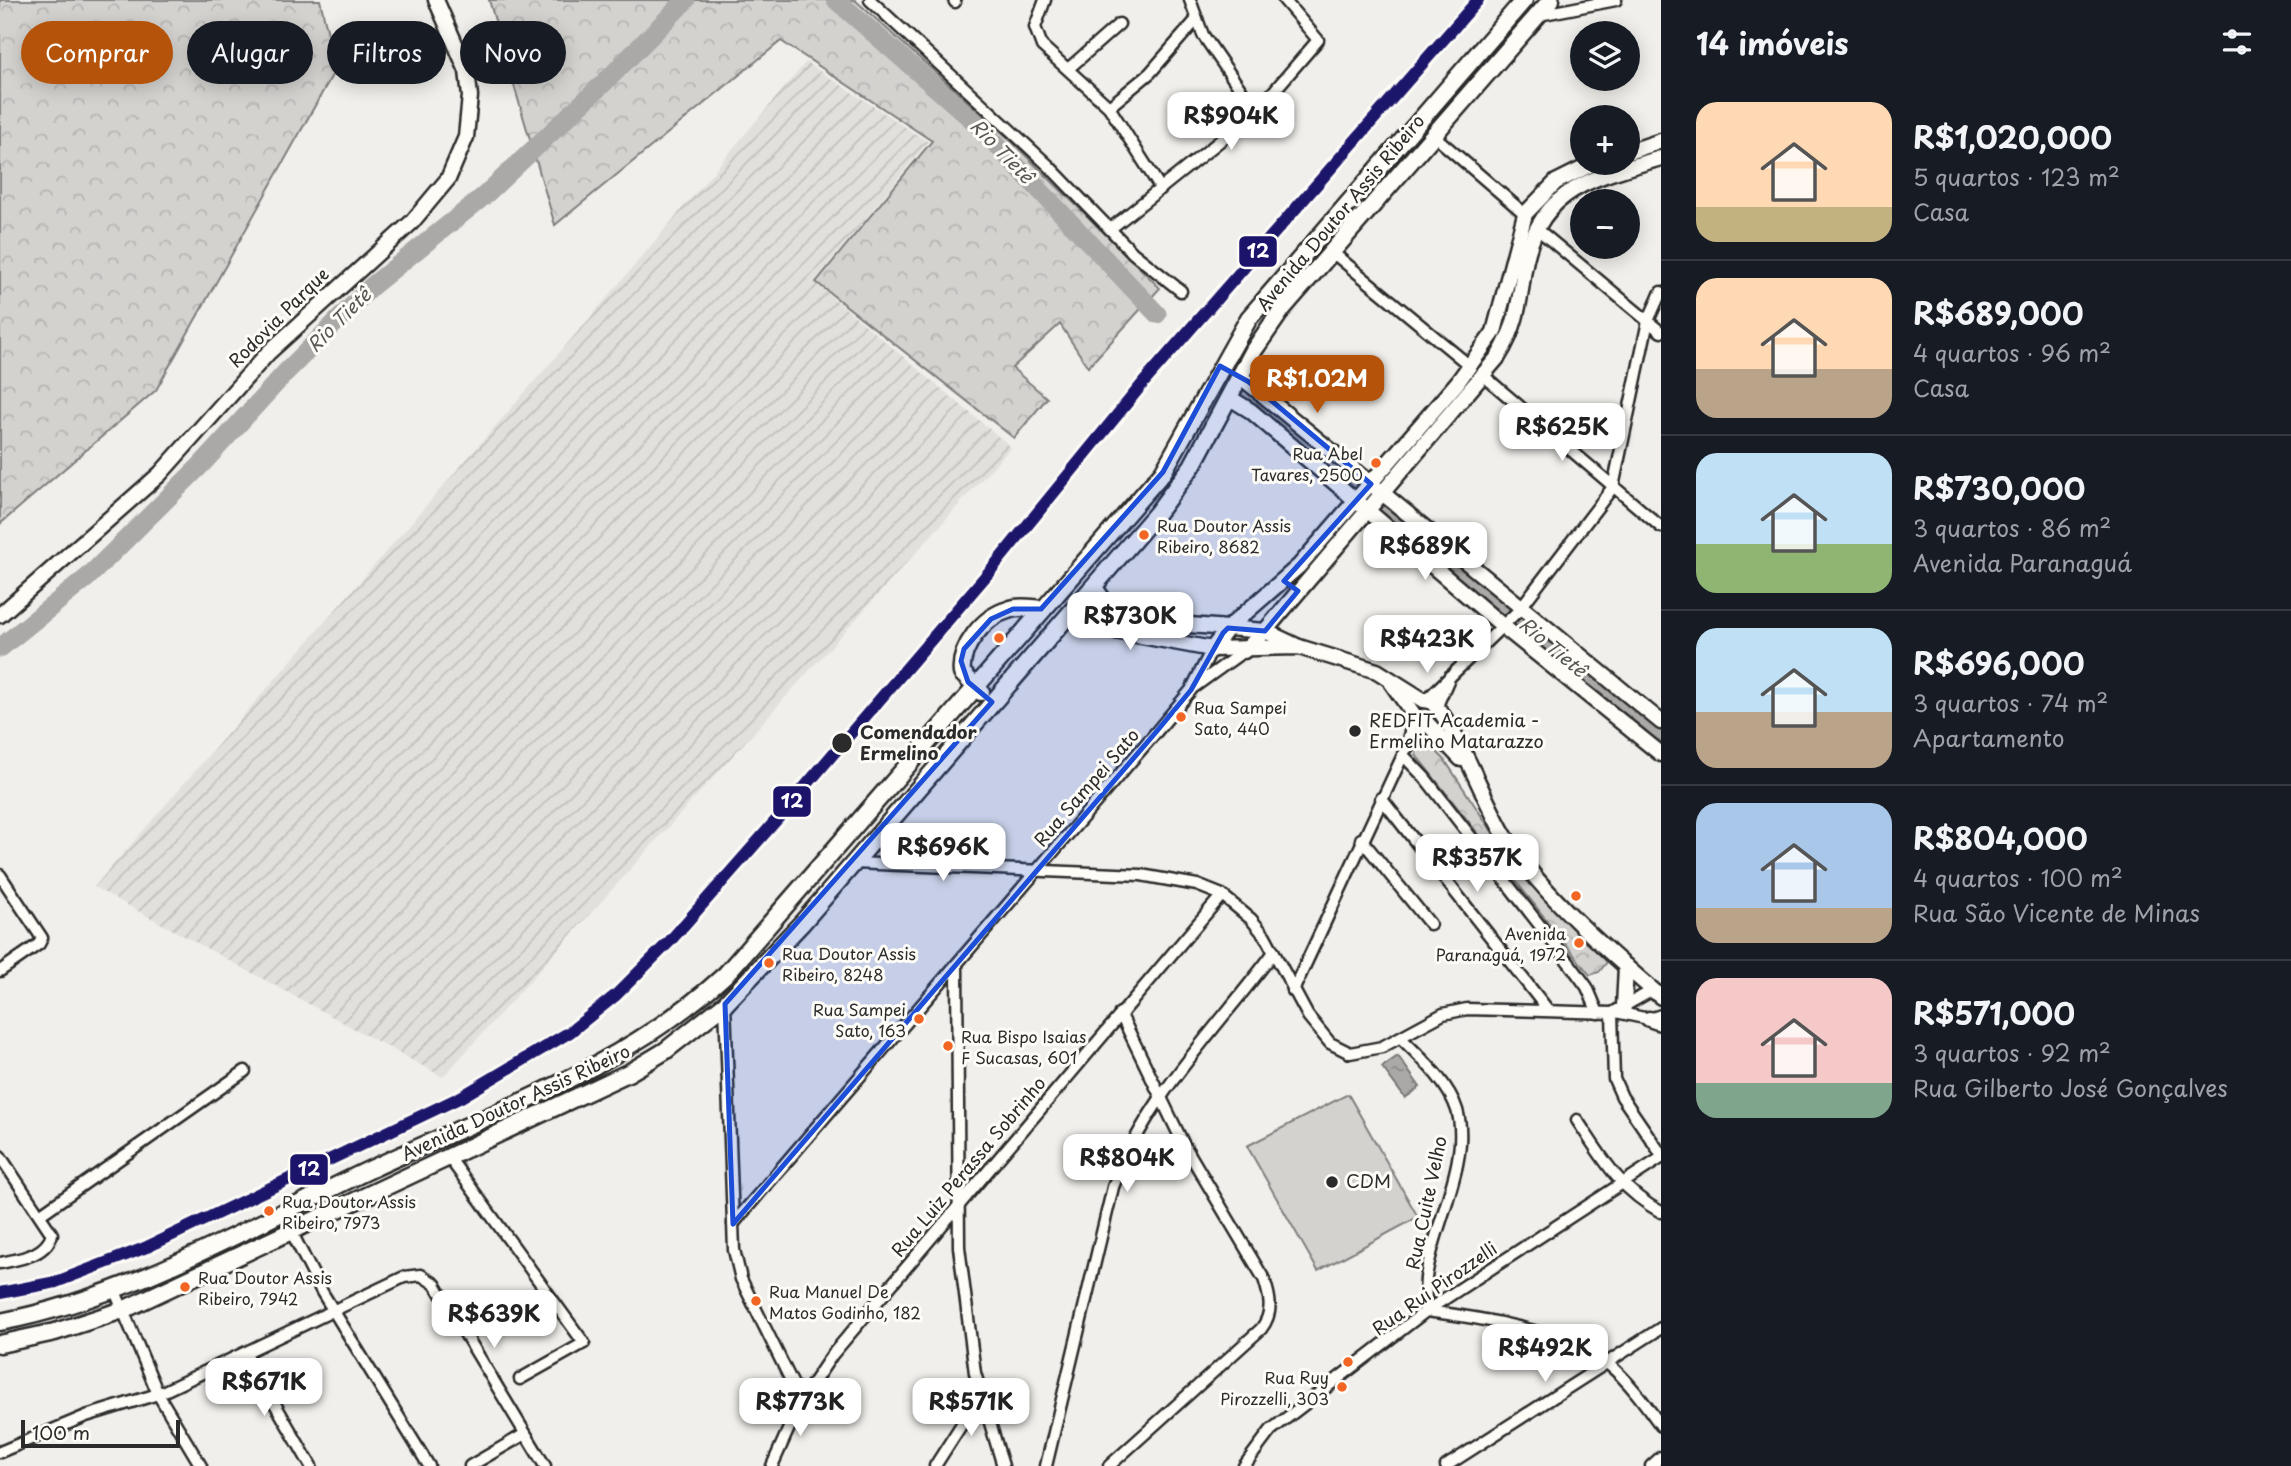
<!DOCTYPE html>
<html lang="pt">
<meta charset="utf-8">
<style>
body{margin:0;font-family:"Playpen Sans",sans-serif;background:#20242c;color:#f1f3f6;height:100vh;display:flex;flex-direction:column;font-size:26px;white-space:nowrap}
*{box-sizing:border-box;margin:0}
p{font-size:23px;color:#9ea1a6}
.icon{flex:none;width:38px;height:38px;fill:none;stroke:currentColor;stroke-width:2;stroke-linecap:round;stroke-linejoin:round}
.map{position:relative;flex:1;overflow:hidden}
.details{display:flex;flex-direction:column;background:#171b24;width:630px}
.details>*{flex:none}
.banner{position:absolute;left:21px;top:21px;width:665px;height:63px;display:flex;gap:14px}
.fabs{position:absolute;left:1570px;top:21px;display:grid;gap:14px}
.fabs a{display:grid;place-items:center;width:70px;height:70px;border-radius:50%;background:#171b24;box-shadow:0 4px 18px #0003;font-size:35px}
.scale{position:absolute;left:21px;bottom:18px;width:159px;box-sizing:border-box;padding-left:7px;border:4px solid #2b2b2b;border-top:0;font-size:19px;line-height:24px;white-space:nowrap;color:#2b2b2b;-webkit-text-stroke:5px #fdfcf7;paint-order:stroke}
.price{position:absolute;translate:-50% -60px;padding:0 16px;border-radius:14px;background:#fff;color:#222;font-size:23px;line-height:46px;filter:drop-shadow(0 2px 4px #0008)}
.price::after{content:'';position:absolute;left:50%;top:42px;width:21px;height:16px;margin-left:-10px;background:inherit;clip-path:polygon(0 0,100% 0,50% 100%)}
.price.on{background:#b45309;color:#fff}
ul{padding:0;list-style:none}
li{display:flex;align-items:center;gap:21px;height:175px;padding:0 35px}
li+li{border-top:2px solid #363941}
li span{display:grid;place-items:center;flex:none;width:196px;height:140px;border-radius:21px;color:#555}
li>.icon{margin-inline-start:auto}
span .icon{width:84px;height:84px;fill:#fffc;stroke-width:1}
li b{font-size:30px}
h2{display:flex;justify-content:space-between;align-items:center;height:84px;padding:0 35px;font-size:30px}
.tag{padding:0 24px;border-radius:32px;background:#171b24;box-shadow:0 4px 18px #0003;font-size:24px;line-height:63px}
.tag.on{background:#b45309;color:#fff}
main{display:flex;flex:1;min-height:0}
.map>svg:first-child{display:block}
.industrial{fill:url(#industrial-furrows)}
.green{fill:#d3d2cf;stroke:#7f7e7d;stroke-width:2}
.forest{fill:url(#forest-crowns);stroke:#7f7e7d;stroke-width:2}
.water{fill:url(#water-ripples);stroke:#777775;stroke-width:2}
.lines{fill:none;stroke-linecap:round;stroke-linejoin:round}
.river{stroke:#aaa9a7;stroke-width:19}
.street-casing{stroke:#2b2b2b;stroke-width:15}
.secondary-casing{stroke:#2b2b2b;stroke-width:19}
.primary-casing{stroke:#2b2b2b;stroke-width:21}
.street{stroke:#fdfcf7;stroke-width:10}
.secondary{stroke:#fdfcf7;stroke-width:14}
.primary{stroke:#fdfcf7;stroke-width:16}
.rail-1-casing{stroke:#fdfcf7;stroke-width:18}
.rail-1{stroke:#1c146b;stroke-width:12}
.marked{fill:#1d4ed8;fill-opacity:0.2;stroke:#1d4ed8;stroke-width:5;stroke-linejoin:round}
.bus-dot{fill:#f26522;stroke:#fdfcf7;stroke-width:2.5}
.poi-dot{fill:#2b2b2b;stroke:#fdfcf7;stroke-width:2.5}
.labels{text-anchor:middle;stroke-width:6;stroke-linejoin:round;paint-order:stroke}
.bus-label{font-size:16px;fill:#2b2b2b;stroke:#fdfcf7;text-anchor:start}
.street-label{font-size:18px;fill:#2b2b2b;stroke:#fdfcf7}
.poi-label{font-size:18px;fill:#2b2b2b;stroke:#fdfcf7;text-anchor:start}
.stop-label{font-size:18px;font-weight:bold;fill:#2b2b2b;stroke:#fdfcf7;text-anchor:start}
.water-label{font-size:19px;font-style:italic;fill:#575756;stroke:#fdfcf7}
.line-badge{stroke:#fdfcf7;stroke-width:2.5}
.badge-label{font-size:19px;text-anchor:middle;font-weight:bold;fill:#fff}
</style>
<main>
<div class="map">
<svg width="1661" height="1466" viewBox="0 0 1661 1466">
<defs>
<pattern id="industrial-furrows" width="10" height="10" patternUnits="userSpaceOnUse" patternTransform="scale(1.75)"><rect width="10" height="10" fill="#e1e0dc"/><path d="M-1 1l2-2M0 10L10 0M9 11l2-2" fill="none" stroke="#c1c0bd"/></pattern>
<pattern id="forest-crowns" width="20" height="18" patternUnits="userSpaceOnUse" patternTransform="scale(1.75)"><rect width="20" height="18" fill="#d3d2cf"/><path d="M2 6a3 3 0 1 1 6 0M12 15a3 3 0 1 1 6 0" fill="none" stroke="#b5b4b2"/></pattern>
<pattern id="water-ripples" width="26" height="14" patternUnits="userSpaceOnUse" patternTransform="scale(1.75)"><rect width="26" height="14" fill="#aaa9a7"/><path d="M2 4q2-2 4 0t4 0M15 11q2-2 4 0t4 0" fill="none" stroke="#8b8a88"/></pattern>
</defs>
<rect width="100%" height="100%" fill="#f0efeb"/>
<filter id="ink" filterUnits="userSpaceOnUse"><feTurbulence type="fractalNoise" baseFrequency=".0143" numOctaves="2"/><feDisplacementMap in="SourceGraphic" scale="14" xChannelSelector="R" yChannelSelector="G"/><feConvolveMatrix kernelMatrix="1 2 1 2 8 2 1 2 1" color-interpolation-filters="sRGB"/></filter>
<g filter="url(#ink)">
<polygon class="industrial" points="806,62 928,142 814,282 1011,447 443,1077 94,887 607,298"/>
<polygon class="green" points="1348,1094 1418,1217 1318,1271 1247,1146"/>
<g class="forest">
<polygon points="0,0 320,0 336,68 156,390 0,524"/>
<polygon points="489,0 855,0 1008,138 1160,288 1088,367 1060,324 1012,368 1047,398 1014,438 816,282 932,141 781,41 555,225"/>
<polygon points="1425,740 1444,759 1510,859 1607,962 1599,972 1590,975 1416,755 1418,743"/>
</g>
<polygon class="water" points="1398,1056 1420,1087 1405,1098 1382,1067"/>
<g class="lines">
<g class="river">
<polyline points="836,0 975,122 1157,314"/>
<polyline points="1251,396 1661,737"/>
<polyline points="0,648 88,577 202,464 287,371 372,286 484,196 609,78 686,0"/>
</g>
<defs>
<g id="street">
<polyline points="870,0 1048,165 1133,253 1181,291"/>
<polyline points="954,0 955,2"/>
<polyline points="1045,0 1035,27 1042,46 1109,107 1161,189"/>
<polyline points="1190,0 1203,35 1256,112"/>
<polyline points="1539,15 1616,0"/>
<polyline points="1068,69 1119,24"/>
<polyline points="1109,107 1150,73 1197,19"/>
<polyline points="1432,134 1525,214"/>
<polyline points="1536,228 1661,332"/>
<polyline points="1110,229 1256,112 1318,40 1284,0"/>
<polyline points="1332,252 1470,366"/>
<polyline points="1484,376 1661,527"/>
<polyline points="1194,687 1244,651"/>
<polyline points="1427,699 1519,610 1613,487 1648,321 1661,292"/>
<polyline points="1436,708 1450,676"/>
<polyline points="1405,750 1417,739 1425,722"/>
<polyline points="1403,755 1425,778 1573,968 1587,987 1598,1013"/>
<polyline points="1381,798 1548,1010"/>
<polyline points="1361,839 1430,924"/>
<polyline points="854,863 1141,875 1197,885 1222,895 1251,919 1265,936 1308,1016 1330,1043 1350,1053 1382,1047 1443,1014 1467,1009 1612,1013 1653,990"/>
<polyline points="0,875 42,938 39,944 0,971"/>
<polyline points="957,965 959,1247 975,1373 1003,1466"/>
<polyline points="1293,991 1403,755 1415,716"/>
<polyline points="725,1004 734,1250 741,1279 801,1401"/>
<polyline points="1616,1012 1649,1019 1661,1015"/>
<polyline points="1612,1013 1614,1079 1622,1097 1661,1154"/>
<path d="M1401 1038C1421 1058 1448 1082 1457 1110 1472 1160 1432 1228 1426 1278 1425 1289 1426 1300 1426 1311 1476 1317 1570 1332 1608 1364 1629 1381 1646 1405 1661 1426"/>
<path d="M1577 1120C1603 1159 1619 1189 1661 1212"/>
<path d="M0 1156 52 1234C46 1256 19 1259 0 1263"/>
<polyline points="448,1156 584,1343 520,1379"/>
<polyline points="41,1214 245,1071"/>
<polyline points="733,1224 1157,731 1191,690 1212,649"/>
<polyline points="291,1231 322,1292 429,1466"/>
<polyline points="115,1291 158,1394 201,1466"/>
<polyline points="246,1354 311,1466"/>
<polyline points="0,1452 86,1416 158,1394 404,1277 421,1275 435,1284 545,1466"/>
<polyline points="470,1466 525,1434"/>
<polyline points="772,1466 801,1401 832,1355 1222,895"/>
<polyline points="935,1466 981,1394"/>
<path d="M1046 1466 1113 1187C1147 1096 1217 1029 1274 952"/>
<path d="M1109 1466 1261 1329C1274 1313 1270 1297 1264 1279L1183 1143 1120 1013"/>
<polyline points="1244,1466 1271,1430 1426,1311 1661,1158"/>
<polyline points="1446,1466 1661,1328"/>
<polyline points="1651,1466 1661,1457"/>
</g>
<g id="secondary">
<polyline points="1628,152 1661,141"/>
<polyline points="1240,376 1661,722"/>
<polyline points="1230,398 1251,411 1504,627 1661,754"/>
<polyline points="1094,586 1113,613 1127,620 1265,631 1299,647"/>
<polyline points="0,615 160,474 268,353 412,222 448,179 466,137 470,96 467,71 436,0"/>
<path d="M1069 615 1082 625 1212 649 1299 647 1377 671 1423 700 1431 701C1458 727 1483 800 1505 836 1537 890 1612 955 1661 997"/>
<polyline points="1212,649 1228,628 1299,566 1457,383 1494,332 1525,214 1556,182 1594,163"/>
<path d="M1244 651 1265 631 1498 357C1515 330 1519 306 1523 276 1535 190 1588 179 1661 158"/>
<polyline points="1391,682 1416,718 1426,722 1461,759"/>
<polyline points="1624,1007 1626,966"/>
<polyline points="1649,1019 1661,1023"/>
</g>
<g id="primary">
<path d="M981 692 962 673C959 648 983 617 1008 610 1018 606 1030 608 1041 609"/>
<path d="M0 1322C132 1297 250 1226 371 1169 493 1112 626 1067 726 974L1163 472 1249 318 1524 0"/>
<polyline points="0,1344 55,1332 123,1310 630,1072 665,1051 725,1004 802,923 1157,513 1192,466 1254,350 1283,308 1551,0"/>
</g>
</defs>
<use href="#street" class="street-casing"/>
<use href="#secondary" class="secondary-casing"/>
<use href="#primary" class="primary-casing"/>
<use href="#street" class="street"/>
<use href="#secondary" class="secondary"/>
<use href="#primary" class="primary"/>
<defs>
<polyline id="rail-1" points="0,1293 56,1282 147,1247 461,1097 570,1032 616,995 670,941 779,817 990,571 1144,382 1478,0"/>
</defs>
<use href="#rail-1" class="rail-1-casing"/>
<use href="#rail-1" class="rail-1"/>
</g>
</g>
<path class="marked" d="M1220 366 1249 382 1371 484 1284 581 1298 591 1265 631 1228 628 1223 633 1191 690 1157 731 733 1224 725 1004 992 702 968 682 961 661 964 649 991 619 1013 609H1041L1163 472Z"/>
<g class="bus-dot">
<circle cx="1376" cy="463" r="6"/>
<circle cx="1144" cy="535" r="6"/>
<circle cx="999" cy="638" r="6"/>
<circle cx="1181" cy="717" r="6"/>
<circle cx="1576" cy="896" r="6"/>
<circle cx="1579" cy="943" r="6"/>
<circle cx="769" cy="963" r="6"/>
<circle cx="919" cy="1019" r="6"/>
<circle cx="948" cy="1046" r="6"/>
<circle cx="269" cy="1211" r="6"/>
<circle cx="185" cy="1287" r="6"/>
<circle cx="756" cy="1301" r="6"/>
<circle cx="1348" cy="1362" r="6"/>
<circle cx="1342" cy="1387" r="6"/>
</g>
<g class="poi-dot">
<circle cx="1355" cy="731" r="7"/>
<circle cx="842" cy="743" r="11"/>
<circle cx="1332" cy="1182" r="7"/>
</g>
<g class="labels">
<g class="bus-label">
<text x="1363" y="460" text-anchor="end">Rua Abel<tspan x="1363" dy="21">Tavares, 2500</tspan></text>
<text x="1157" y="532">Rua Doutor Assis<tspan x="1157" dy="21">Ribeiro, 8682</tspan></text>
<text x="1194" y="714">Rua Sampei<tspan x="1194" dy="21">Sato, 440</tspan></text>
<text x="1566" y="940" text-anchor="end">Avenida<tspan x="1566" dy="21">Paranaguá, 1972</tspan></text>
<text x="782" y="960">Rua Doutor Assis<tspan x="782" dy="21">Ribeiro, 8248</tspan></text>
<text x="906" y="1016" text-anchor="end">Rua Sampei<tspan x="906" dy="21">Sato, 163</tspan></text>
<text x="961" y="1043">Rua Bispo Isaias<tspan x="961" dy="21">F Sucasas, 601</tspan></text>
<text x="282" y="1208">Rua Doutor Assis<tspan x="282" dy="21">Ribeiro, 7973</tspan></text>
<text x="198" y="1284">Rua Doutor Assis<tspan x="198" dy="21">Ribeiro, 7942</tspan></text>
<text x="769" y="1298">Rua Manuel De<tspan x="769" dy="21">Matos Godinho, 182</tspan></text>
<text x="1329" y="1384" text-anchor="end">Rua Ruy<tspan x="1329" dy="21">Pirozzelli, 303</tspan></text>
</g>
<g class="street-label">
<text transform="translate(1341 213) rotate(-50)" y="6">Avenida Doutor Assis Ribeiro</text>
<text transform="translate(279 318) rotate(-45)" y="6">Rodovia Parque</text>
<text transform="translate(1087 788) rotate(-49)" y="6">Rua Sampei Sato</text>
<text transform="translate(516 1103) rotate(-25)" y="6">Avenida Doutor Assis Ribeiro</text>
<text transform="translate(969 1167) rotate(-50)" y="6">Rua Luiz Perassa Sobrinho</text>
<text transform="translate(1427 1203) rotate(-78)" y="6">Rua Cuite Velho</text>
<text transform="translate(1435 1289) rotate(-35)" y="6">Rua Rui Pirozzelli</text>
</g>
<g class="poi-label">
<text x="1369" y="727">REDFIT Academia -<tspan x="1369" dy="21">Ermelino Matarazzo</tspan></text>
<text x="1346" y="1188">CDM</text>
</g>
<g class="stop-label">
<text x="860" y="739">Comendador<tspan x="860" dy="21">Ermelino</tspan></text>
</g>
<g class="water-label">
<text transform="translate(1002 151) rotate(46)" y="7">Rio Tietê</text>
<text transform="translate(339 320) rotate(-45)" y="7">Rio Tietê</text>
<text transform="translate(1553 647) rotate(40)" y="7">Rio Tietê</text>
</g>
</g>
<g class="line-badge">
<rect x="1238" y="235" width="40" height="33" rx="7" fill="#1c146b"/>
<rect x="772" y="785" width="40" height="33" rx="7" fill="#1c146b"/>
<rect x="289" y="1153" width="40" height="33" rx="7" fill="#1c146b"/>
</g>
<g class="badge-label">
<text x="1258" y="258">12</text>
<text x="792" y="808">12</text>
<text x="309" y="1176">12</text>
</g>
</svg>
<div class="fabs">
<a><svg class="icon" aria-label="layers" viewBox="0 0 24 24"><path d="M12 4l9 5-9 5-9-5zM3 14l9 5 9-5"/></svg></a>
<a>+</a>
<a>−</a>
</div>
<div class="scale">100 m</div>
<b class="price" style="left:1231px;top:152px">R$904K</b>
<b class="price on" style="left:1317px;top:415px">R$1.02M</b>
<b class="price" style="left:1562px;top:463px">R$625K</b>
<b class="price" style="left:1425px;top:582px">R$689K</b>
<b class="price" style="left:1130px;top:652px">R$730K</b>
<b class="price" style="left:1427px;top:675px">R$423K</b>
<b class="price" style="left:943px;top:883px">R$696K</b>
<b class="price" style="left:1477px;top:894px">R$357K</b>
<b class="price" style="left:1127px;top:1194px">R$804K</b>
<b class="price" style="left:494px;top:1350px">R$639K</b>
<b class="price" style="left:1545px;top:1384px">R$492K</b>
<b class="price" style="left:264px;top:1418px">R$671K</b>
<b class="price" style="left:800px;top:1438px">R$773K</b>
<b class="price" style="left:971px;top:1438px">R$571K</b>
<div class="banner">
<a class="tag on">Comprar</a>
<a class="tag">Alugar</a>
<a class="tag">Filtros</a>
<a class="tag">Novo</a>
</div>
</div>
<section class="details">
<h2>14 imóveis<svg class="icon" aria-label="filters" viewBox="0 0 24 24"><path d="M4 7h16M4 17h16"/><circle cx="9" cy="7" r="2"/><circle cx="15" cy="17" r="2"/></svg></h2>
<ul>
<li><span style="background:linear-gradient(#ffd9b3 75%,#c2b280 0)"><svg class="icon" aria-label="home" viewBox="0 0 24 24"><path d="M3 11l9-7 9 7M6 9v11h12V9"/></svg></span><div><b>R$1,020,000</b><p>5 quartos · 123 m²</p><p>Casa</p></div></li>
<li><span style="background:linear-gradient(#ffd9b3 65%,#b9a48a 0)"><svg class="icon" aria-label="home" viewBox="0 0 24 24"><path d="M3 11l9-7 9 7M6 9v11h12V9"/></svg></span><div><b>R$689,000</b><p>4 quartos · 96 m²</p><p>Casa</p></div></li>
<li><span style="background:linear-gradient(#bfe0f5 65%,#8fb573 0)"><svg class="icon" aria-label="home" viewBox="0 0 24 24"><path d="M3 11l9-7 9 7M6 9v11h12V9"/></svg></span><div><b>R$730,000</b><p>3 quartos · 86 m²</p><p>Avenida Paranaguá</p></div></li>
<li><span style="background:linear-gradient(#bfe0f5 60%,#b9a48a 0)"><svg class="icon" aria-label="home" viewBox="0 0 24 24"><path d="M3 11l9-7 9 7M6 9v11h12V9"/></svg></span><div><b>R$696,000</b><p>3 quartos · 74 m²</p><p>Apartamento</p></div></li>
<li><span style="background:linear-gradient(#a9c7e8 75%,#b9a48a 0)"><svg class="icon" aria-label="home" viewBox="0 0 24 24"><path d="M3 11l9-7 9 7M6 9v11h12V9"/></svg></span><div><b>R$804,000</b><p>4 quartos · 100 m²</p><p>Rua São Vicente de Minas</p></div></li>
<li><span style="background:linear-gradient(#f6c9c9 75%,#7fa58c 0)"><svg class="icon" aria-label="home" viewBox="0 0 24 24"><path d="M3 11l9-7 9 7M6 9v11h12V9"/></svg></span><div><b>R$571,000</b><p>3 quartos · 92 m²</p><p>Rua Gilberto José Gonçalves</p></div></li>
</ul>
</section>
</main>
